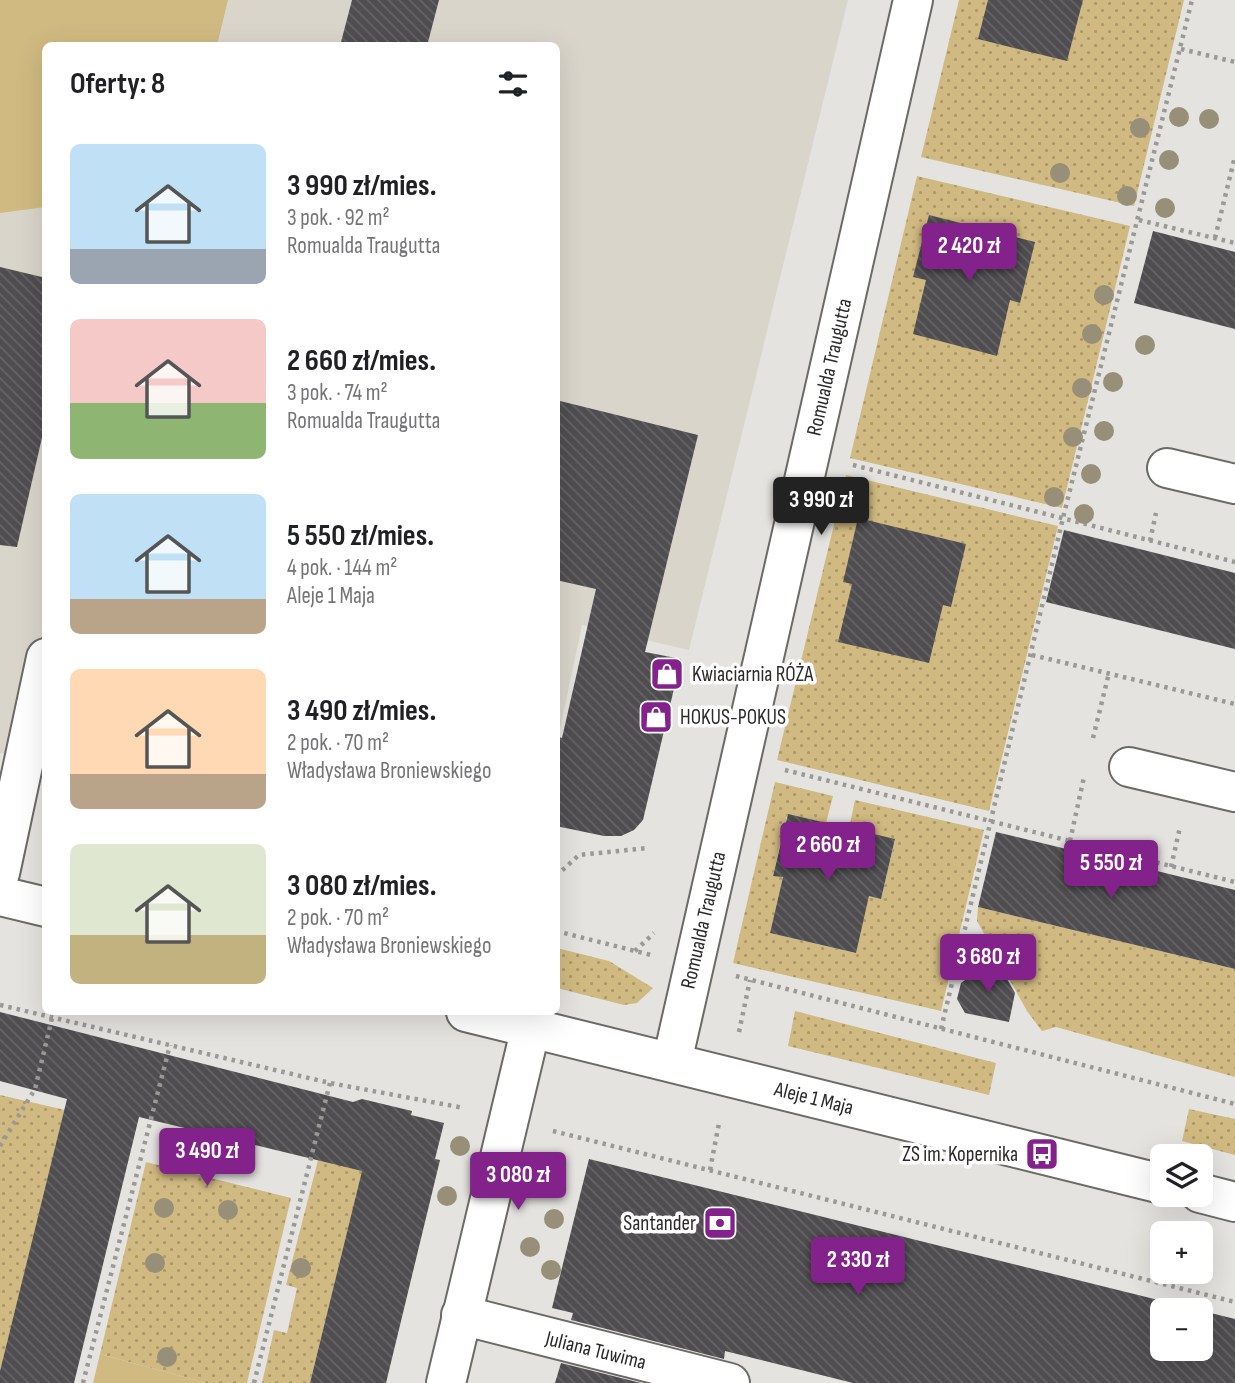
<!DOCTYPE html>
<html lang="pl">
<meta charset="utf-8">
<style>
body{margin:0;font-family:"Sofia Sans Condensed",sans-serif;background:#f6f6f6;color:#202124;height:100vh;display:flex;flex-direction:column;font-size:26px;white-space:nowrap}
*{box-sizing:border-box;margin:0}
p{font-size:23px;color:#757577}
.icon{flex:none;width:38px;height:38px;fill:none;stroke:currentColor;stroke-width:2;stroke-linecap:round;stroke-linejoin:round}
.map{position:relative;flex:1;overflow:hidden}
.details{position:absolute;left:42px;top:42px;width:518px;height:973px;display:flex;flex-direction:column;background:#fff;border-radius:10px;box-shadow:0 7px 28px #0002}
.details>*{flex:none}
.fabs{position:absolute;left:1150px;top:1144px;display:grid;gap:14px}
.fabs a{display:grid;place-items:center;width:63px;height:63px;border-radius:10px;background:#fff;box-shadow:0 7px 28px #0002;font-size:35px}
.price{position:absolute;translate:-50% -60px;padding:0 16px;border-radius:7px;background:#84228c;color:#fff;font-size:23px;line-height:46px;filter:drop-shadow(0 2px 4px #0008)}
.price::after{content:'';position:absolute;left:50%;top:42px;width:21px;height:16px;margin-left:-10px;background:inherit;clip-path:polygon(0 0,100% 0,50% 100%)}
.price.active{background:#222;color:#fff}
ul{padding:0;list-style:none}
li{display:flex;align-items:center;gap:21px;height:175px;padding:0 28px}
li span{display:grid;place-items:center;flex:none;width:196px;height:140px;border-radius:10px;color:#555}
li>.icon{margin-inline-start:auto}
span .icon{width:84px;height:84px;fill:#fffc;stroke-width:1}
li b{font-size:30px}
h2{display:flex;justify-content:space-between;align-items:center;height:84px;padding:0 28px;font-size:30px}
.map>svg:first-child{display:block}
.built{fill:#d9d5cb}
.grass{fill:url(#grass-dots)}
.park{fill:#d1ba81}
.building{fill:url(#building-back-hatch);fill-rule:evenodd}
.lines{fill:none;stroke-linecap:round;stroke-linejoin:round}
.minor-casing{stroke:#6b6a67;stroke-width:42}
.path{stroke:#9a9996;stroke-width:4.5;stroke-dasharray:3.5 5;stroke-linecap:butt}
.minor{stroke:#fff;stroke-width:38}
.tree{fill:#988f78}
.labels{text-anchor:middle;stroke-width:7;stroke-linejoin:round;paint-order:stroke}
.street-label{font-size:21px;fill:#2b2a29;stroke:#fff}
.poi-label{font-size:21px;fill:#2b2a29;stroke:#fff;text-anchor:start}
</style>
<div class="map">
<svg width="1235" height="1383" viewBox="0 0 1235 1383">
<defs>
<pattern id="grass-dots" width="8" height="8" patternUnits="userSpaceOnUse" patternTransform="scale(1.75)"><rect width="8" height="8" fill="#d1ba81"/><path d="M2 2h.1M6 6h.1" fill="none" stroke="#aa976a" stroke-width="1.8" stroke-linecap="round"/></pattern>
<pattern id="building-back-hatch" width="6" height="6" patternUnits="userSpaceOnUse" patternTransform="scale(1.75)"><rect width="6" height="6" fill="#4f4d50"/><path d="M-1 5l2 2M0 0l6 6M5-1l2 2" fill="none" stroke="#656466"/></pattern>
</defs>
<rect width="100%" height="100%" fill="#e4e3df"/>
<polygon class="built" points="0,0 848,0 689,650 582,625 557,744 556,46 46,46 45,765 0,753"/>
<g class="grass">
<polygon points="959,0 1184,0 1134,206 921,157"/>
<polygon points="917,176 1130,226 1062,508 850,458"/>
<polygon points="846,475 1058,526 989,811 777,760"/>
<polygon points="775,782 833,796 826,823 787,815 773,875 783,877 770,933 855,953 869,896 881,898 895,840 849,829 855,800 984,830 941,1011 733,963"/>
<polygon points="978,907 1235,969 1235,1077 1056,1027 1042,1031 1027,1011 977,921"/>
<polygon points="557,948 609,961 653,988 637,1003 624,1005 557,988"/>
<polygon points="795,1011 996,1063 989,1095 788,1046"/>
<polygon points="0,1095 65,1110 0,1371"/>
<polygon points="1189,1109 1235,1119 1235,1155 1182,1141"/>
<polygon points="325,1133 369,1143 310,1383 262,1383 274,1330 287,1333 297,1288 286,1285"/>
<polygon points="146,1162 291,1198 247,1383 206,1383 100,1354"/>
</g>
<g class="park">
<polygon points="0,0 228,0 217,45 46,46 45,207 0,213"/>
<polygon points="100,1354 206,1383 93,1383"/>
</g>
<g class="building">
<polygon points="352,0 439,0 427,46 340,46"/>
<polygon points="988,0 1083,0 1067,61 978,39"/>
<polygon points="929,215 1035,242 1020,303 1010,300 997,356 913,334 926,280 913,277"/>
<polygon points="1153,231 1235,252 1235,329 1134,303"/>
<polygon points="0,267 46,278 46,420 17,547 0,545"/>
<polygon points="556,400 698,435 645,652 681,659 643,820 634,830 621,836 604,836 556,826 556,736 562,738 596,589 556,580"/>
<polygon points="858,518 966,544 951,607 943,605 929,663 838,642 852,584 843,582"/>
<polygon points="1064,530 1235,573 1235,649 1046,602"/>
<polygon points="788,814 895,839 881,899 869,896 856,953 770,933 783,877 773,876"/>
<polygon points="996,832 1235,890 1235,969 978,907"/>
<polygon points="995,958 1015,993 1009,1022 965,1013 957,999 961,983"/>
<polygon points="0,1012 353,1102 362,1099 412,1111 411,1115 444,1123 435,1159 440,1160 386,1383 310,1383 362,1171 139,1117 74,1383 0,1383 0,1371 67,1099 0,1081"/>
<path d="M589 1159 1235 1319V1383H853L725 1351 724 1359 571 1320 573 1313 552 1308ZM1162 1311H1200V1349H1162Z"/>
<polygon points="561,1363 641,1383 555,1383"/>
</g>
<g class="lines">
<defs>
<g id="minor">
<polyline points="1167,468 1235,484"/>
<polyline points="1129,767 1235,792"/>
<polyline points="0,873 46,658"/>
<polyline points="0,896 46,907"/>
<polyline points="466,1012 1162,1184"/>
<polyline points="672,1062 913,0"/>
<polyline points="1200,1193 1235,1202"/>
<polyline points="461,1315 730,1383"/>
<polyline points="446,1383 531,1027"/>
</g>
</defs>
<use href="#minor" class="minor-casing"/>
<g class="path">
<polyline points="1181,49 1235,62"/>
<polyline points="1139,220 1235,243"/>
<polyline points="1215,238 1235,156"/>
<polyline points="853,465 1235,562"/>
<polyline points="1150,541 1156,513"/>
<polyline points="1032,655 1235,704"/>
<polyline points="1093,738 1109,673"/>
<polyline points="785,770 1235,882"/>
<polyline points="1070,841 1084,777"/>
<polyline points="1171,867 1180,827"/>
<polyline points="556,876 579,855 648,848"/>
<polyline points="556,931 651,955"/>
<polyline points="635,951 654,933"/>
<polyline points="736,976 1235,1104"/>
<polyline points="0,1005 330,1083 464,1108"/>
<polyline points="941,1029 1063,518 1192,0"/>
<polyline points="739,1032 750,980"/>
<polyline points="553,1131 1235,1302"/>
<polyline points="0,1146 35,1089 52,1018"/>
<polyline points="710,1170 719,1123"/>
<polyline points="83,1383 170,1045"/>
<polyline points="254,1383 330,1083"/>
</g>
<use href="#minor" class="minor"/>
</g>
<g class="tree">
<circle cx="1179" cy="117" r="10"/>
<circle cx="1209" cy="119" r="10"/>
<circle cx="1140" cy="128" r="10"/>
<circle cx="1169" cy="160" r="10"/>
<circle cx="1060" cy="173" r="10"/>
<circle cx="1127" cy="196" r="10"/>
<circle cx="1165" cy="208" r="10"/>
<circle cx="1104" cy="295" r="10"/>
<circle cx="1092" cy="334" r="10"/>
<circle cx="1145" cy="345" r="10"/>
<circle cx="1113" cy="382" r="10"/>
<circle cx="1082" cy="388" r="10"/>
<circle cx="1104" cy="431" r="10"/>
<circle cx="1073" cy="437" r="10"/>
<circle cx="1091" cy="474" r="10"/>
<circle cx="1054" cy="497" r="10"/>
<circle cx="1084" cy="514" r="10"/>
<circle cx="460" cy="1146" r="10"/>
<circle cx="447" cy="1196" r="10"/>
<circle cx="164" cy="1208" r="10"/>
<circle cx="228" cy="1210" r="10"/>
<circle cx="554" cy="1219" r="10"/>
<circle cx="530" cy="1247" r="10"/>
<circle cx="155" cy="1263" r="10"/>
<circle cx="301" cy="1268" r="10"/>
<circle cx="551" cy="1270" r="10"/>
<circle cx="167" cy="1357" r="10"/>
</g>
<defs>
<symbol id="shop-square" viewBox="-11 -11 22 22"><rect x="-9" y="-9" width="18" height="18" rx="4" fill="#84228c" stroke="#fff"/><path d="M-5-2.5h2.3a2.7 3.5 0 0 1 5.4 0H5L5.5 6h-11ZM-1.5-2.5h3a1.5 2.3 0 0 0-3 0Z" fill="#fff"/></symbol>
<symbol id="bus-square" viewBox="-11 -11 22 22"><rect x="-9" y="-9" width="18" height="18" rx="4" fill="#84228c" stroke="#fff"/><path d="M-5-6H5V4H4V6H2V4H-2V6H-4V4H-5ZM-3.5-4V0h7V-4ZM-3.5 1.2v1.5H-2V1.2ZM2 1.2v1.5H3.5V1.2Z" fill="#fff"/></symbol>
<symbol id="bank-square" viewBox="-11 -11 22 22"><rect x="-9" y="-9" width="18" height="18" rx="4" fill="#84228c" stroke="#fff"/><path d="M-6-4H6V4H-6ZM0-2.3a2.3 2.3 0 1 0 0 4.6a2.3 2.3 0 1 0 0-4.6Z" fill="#fff"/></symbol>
</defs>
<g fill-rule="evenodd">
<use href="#shop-square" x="648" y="655" width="38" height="38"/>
<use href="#shop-square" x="637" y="698" width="38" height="38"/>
<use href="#bus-square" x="1023" y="1135" width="38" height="38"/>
<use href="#bank-square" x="701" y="1204" width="38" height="38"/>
</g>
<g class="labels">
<g class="street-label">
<text transform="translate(829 367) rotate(-77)" y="7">Romualda Traugutta</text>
<text transform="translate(703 920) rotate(-77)" y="7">Romualda Traugutta</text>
<text transform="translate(814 1098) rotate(14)" y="7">Aleje 1 Maja</text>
<text transform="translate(596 1350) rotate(14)" y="7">Juliana Tuwima</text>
</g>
<g class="poi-label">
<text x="692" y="681">Kwiaciarnia RÓŻA</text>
<text x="680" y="724">HOKUS-POKUS</text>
<text x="1018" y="1161" text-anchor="end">ZS im. Kopernika</text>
<text x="696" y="1230" text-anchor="end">Santander</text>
</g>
</g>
</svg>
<div class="fabs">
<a><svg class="icon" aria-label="layers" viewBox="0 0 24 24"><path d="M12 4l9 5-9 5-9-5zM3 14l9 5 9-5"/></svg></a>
<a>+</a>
<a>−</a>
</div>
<b class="price" style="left:969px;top:283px">2 420 zł</b>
<b class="price active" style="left:821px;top:537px">3 990 zł</b>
<b class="price" style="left:828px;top:882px">2 660 zł</b>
<b class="price" style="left:1111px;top:900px">5 550 zł</b>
<b class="price" style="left:988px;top:994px">3 680 zł</b>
<b class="price" style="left:207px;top:1188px">3 490 zł</b>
<b class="price" style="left:518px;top:1212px">3 080 zł</b>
<b class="price" style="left:858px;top:1297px">2 330 zł</b>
<section class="details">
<h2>Oferty: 8<svg class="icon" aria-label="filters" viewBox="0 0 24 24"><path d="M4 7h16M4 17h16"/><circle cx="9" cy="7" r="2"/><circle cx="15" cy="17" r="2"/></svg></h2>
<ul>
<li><span style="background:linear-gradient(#bfe0f5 75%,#9aa5b1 0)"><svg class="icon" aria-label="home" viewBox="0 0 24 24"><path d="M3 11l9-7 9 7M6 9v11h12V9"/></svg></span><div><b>3 990 zł/mies.</b><p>3 pok. · 92 m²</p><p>Romualda Traugutta</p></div></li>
<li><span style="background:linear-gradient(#f6c9c9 60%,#8fb573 0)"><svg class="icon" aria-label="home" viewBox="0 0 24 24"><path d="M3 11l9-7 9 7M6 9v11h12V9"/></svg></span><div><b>2 660 zł/mies.</b><p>3 pok. · 74 m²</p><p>Romualda Traugutta</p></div></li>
<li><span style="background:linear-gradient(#bfe0f5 75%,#b9a48a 0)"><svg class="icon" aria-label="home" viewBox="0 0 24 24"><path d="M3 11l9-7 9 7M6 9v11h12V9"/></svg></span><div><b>5 550 zł/mies.</b><p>4 pok. · 144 m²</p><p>Aleje 1 Maja</p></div></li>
<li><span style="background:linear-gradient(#ffd9b3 75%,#b9a48a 0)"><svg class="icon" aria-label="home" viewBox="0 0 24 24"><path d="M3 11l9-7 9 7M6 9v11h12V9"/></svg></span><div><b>3 490 zł/mies.</b><p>2 pok. · 70 m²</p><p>Władysława Broniewskiego</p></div></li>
<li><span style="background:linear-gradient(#dfe7d0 65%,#c2b280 0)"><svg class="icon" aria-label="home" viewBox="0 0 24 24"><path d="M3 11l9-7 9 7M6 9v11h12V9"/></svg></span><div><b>3 080 zł/mies.</b><p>2 pok. · 70 m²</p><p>Władysława Broniewskiego</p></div></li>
</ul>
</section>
</div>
